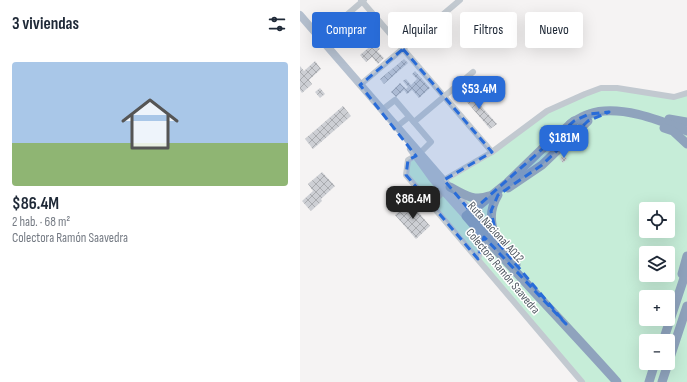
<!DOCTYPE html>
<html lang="es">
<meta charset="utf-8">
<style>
body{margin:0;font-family:"Sofia Sans Condensed",sans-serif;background:#f2f2f3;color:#1f2937;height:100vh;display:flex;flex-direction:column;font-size:15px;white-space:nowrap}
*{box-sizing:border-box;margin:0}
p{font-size:13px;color:#747a83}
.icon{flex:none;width:22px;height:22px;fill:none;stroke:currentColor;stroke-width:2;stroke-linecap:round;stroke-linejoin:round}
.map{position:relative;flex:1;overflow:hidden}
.side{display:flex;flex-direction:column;background:#fff;width:300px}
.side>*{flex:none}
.guide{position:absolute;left:12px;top:12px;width:315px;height:36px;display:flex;gap:8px}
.fabs{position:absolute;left:339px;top:202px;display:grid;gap:8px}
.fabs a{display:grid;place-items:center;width:36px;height:36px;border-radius:4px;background:#fff;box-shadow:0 4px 16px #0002;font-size:20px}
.price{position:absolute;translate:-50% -34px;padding:0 9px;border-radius:8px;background:#296cd8;color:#fff;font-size:13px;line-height:26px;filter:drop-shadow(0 1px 2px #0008)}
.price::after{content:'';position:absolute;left:50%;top:24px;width:12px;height:9px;margin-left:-6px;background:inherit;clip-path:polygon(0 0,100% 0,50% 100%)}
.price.on{background:#222;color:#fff}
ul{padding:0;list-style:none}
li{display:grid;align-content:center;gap:8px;height:212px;padding:0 12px}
li span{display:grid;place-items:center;height:124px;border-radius:4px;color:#555}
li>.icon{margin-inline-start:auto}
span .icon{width:72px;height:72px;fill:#fffc;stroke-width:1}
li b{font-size:17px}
h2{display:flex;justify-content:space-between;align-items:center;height:48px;padding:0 12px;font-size:17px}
.pill{padding:0 14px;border-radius:4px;background:#fff;box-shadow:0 4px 16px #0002;font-size:14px;line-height:36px}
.pill.on{background:#296cd8;color:#fff}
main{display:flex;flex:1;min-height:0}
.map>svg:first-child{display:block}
.green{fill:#c6edd8;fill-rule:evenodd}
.building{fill:url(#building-cross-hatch)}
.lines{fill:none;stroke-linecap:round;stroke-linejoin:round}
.highway-tunnel{stroke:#d3d3d5;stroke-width:9;stroke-dasharray:9 4.5;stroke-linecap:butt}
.minor{stroke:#c2c9d0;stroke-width:6}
.major{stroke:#b5c0cf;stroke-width:8}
.highway{stroke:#8fa3bd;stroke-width:9}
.marked{fill:#296cd8;fill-opacity:0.2;stroke:#296cd8;stroke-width:3;stroke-dasharray:8 5;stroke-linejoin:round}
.labels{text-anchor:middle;stroke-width:3;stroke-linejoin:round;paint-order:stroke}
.street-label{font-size:12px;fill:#4c555f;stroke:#fff}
</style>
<main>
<section class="side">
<h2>3 viviendas<svg class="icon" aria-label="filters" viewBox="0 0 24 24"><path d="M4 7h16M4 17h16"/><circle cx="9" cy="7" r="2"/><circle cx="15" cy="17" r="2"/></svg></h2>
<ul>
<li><span style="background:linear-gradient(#a9c7e8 65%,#8fb573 0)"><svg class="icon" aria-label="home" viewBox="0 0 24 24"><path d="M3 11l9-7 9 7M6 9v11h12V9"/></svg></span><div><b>$86.4M</b><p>2 hab. · 68 m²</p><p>Colectora Ramón Saavedra</p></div></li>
</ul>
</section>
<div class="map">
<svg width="387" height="382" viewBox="0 0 387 382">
<defs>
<pattern id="building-cross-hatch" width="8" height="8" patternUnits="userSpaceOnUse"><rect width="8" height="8" fill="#cdcfd4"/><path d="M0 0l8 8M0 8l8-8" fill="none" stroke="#a9abaf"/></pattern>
</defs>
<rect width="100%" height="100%" fill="#f5f3f3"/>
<path class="green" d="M301 88 374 97 387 93V382H282L106 175 108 160 116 156 144 180 192 152 236 118ZM346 209H368V231H346ZM346 253H368V275H346ZM346 297H368V319H346ZM346 341H368V363H346Z"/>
<g class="building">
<polygon points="63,12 71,21 57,33 49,24"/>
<polygon points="74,43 80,49 77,51 84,58 78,64 72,57 66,62 60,55"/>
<polygon points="104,59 108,63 84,84 80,79"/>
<polygon points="15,61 21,69 9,80 12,84 2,93 0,90 0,66 4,71"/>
<polygon points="115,71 130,88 119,98 112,90 107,94 104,90 96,97 91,92 100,83 106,89 108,87 103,81 106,79 111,85 117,79 112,74"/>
<polygon points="20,88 25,94 20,98 15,92"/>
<polygon points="167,90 197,124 190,129 161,95"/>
<polygon points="43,106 51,116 13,149 5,139"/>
<polygon points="264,155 267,159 263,163 260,159"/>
<polygon points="22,172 35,186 21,199 22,201 11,211 2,201 13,191 8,184"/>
<polygon points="110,202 130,226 116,239 95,215"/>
</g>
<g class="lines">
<polyline class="highway-tunnel" points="248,152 254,147"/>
<g class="minor">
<polyline points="61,0 192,152"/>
<polyline points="20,38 64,0"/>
<polyline points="60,85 160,0"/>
<polyline points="82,110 95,100 131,142 120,153 108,160 106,175 282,382"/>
<polyline points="114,122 173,72"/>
<polyline points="95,128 109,117"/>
<polyline points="144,180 192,152 247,111 285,94 301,88 317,88 374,97 387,93"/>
<polyline points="131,204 144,191"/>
<polyline points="178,259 184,237"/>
</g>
<g class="major">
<polyline points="0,15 171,212"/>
<polyline points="111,149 132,178 166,216"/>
</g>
<g class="highway">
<polyline points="369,119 387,122"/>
<path d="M274 121 242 149 207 183 166 216C215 273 267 326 317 382"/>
<path d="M270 124C276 120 282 116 289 114 319 104 359 120 387 131"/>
<polyline points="364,128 373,131 387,144"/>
<path d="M150 187C163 194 174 202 189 196"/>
<polyline points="208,188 242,165 288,121"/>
<polyline points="171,212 216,265"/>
<path d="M196 238C190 223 189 210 198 195"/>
<polyline points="382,274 387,256"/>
<polyline points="363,341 387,269"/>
<polyline points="349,382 355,363"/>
<polyline points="362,382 387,306"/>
</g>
</g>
<path class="marked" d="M103 49 192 152 144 180 171 212 274 121 289 114 309 112 288 121 242 165 198 195 191 211 198 243 266 324 184 237 178 259 106 175 108 160 116 156 60 85Z"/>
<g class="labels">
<g class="street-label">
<text transform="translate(196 232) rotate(48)" y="4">Ruta Nacional A012</text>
<text transform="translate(203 271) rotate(50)" y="4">Colectora Ramón Saavedra</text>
</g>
</g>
</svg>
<div class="fabs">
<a><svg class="icon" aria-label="locate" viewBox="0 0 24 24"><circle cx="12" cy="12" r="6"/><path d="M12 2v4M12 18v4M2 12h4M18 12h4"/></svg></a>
<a><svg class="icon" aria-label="layers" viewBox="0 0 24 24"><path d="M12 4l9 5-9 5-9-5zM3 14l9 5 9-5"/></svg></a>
<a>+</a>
<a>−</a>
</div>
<b class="price" style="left:179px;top:110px">$53.4M</b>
<b class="price" style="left:264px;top:159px">$181M</b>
<b class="price on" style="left:113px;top:220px">$86.4M</b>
<div class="guide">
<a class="pill on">Comprar</a>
<a class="pill">Alquilar</a>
<a class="pill">Filtros</a>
<a class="pill">Nuevo</a>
</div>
</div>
</main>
